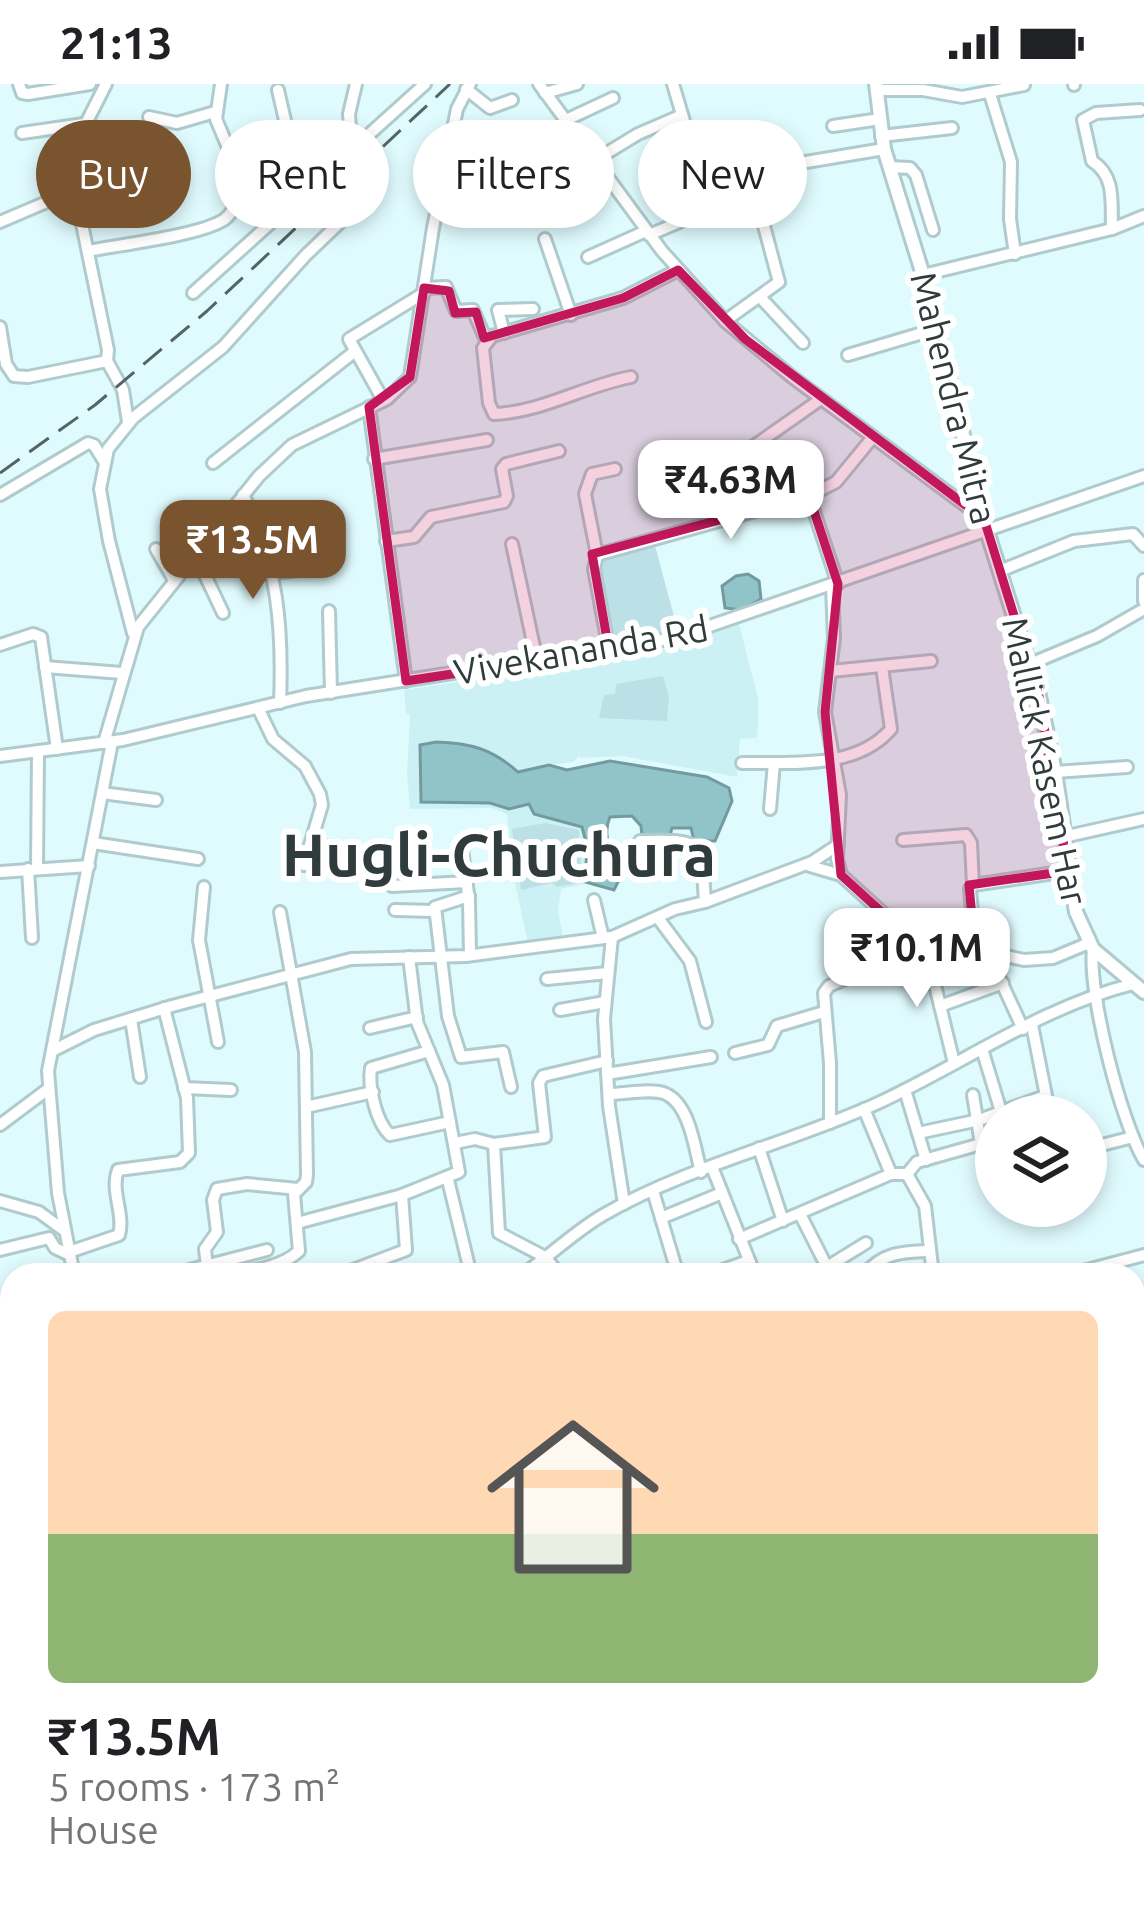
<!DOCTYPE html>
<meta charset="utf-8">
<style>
body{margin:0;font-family:Ubuntu,sans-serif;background:#f6f6f6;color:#202124;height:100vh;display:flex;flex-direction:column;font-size:45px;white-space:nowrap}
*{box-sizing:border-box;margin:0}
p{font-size:39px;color:#757577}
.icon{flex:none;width:66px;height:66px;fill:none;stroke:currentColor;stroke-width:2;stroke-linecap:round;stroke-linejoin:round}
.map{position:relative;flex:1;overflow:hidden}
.sheet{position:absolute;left:0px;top:1179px;width:1146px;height:660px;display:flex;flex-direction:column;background:#fff;border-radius:36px 36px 0 0;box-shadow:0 6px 18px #0003}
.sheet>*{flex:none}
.guide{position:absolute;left:36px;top:36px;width:1074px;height:108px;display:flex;gap:24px}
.fabs{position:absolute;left:975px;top:1011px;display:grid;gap:24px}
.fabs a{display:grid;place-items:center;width:132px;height:132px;border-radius:50%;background:#fff;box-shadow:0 6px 18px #0003;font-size:60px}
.price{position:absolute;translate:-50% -102px;padding:0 27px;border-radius:24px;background:#fff;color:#222;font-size:39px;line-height:78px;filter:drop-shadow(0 3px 6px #0008)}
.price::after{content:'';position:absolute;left:50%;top:72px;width:36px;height:27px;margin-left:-18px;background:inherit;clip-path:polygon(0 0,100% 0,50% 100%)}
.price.on{background:#79542e;color:#fff}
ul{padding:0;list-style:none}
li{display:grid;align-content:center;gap:24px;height:636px;padding:0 48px}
li span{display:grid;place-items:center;height:372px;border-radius:18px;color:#555}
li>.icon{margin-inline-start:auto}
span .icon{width:216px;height:216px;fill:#fffc;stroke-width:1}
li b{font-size:51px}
.chip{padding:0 42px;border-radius:54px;background:#fff;box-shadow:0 6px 18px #0003;font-size:42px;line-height:108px}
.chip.on{background:#79542e;color:#fff}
.status{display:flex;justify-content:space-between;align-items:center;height:84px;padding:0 60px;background:#fff;direction:ltr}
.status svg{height:33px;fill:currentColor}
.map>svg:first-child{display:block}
.built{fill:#ccf1f5}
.green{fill:#bbe0e5}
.water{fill:#90c4c9;stroke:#739b9f;stroke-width:3}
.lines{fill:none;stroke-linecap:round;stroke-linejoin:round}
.minor-casing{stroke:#b0cbcd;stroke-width:16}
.major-casing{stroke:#b0cbcd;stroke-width:18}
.minor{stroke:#fff;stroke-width:10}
.major{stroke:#fff;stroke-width:12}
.rail{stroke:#556364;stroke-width:3;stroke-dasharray:24 12;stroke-linecap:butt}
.marked{fill:#c2185b;fill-opacity:0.2;stroke:#c2185b;stroke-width:9;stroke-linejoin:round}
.labels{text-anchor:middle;stroke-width:12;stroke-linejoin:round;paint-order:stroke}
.street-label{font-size:36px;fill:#303b3c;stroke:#fff}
.town-label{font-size:60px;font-weight:bold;fill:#303b3c;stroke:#fff}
</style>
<div class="status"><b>21:13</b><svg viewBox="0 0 49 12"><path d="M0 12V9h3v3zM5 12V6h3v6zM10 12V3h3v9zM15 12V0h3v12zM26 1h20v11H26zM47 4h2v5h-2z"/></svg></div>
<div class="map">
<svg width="1144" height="1839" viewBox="0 0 1144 1839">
<rect width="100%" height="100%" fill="#e0fbfe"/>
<polygon class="built" points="739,540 758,614 758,638 757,654 740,655 737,693 622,672 580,674 580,671 573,678 528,684 531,714 582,744 585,761 584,800 561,805 558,827 564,858 529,864 513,789 507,730 492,724 410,725 407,690 410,631 406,629 404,606 611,575 686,558"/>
<g class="green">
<polygon points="655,462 678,547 610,564 596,480"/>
<polygon points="663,592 669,613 667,637 599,634 604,611 615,610 616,600"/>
<polygon points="546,739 579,746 582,798 557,803 552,799 521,806 512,745"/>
</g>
<g class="water">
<polygon points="748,490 759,497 761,515 741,526 725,524 722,502 736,492"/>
<path d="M436 658C471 659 492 665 518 688L549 681 567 686 610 677 707 693 729 704 732 717 715 757H694L691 744H672L670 752H642L641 742 632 732 610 733C600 755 616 771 621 792L614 806 585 798 587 762 582 743 534 730 529 720 509 725 490 719 421 718 420 661Z"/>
</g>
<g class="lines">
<defs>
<g id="minor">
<polyline points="19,0 22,9 28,10 90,0"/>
<polyline points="221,0 216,35 242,97"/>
<polyline points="539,0 662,167 725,237 792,293 984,435"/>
<polyline points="673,0 710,125"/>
<polyline points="1074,0 1074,1"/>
<polyline points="466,5 490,24 512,16"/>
<polyline points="278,6 292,67"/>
<polyline points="876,6 923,6 962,13 1024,1"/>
<polyline points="545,9 577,0"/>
<polyline points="990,10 1011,78 1010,135 1015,170"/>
<polyline points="149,33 177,39 215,28"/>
<polyline points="566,36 613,14"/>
<polyline points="833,42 880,35"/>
<polyline points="22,49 84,40"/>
<polyline points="881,52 952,44"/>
<polyline points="351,56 349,30 356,0"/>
<polyline points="597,75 638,50 682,31"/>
<polyline points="794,80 884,65"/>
<polyline points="890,83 910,84 916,91 933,146"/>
<polyline points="78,121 115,98 155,92"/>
<polyline points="0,138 75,106"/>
<path d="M1112 145C1111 118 1116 92 1092 77L1083 36 1096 29 1140 26"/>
<polyline points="649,151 710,125 756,114"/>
<polyline points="545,155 571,231"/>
<path d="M88 167C118 161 203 151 225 135 238 125 236 106 244 93 262 64 336 58 367 54"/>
<polyline points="588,173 646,147"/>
<polyline points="923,191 1112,145 1144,132"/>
<polyline points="424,204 446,203 456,227 473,226 486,256"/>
<polyline points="193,209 425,0"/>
<polyline points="760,213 803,259"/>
<polyline points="725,237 779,198 748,82"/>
<polyline points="0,243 6,280 14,292 28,293 107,277 108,266 75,106 77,57 106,0"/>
<polyline points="504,249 498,226 533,225"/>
<polyline points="848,271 936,245"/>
<polyline points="107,277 123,306 128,338"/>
<path d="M631 293C583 302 543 328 494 330L489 319 483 264 492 252 623 214 678 186"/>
<polyline points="383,316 349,255 424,209"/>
<polyline points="369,323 406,597"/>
<polyline points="754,362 821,315"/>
<polyline points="374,375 487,356"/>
<polyline points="213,379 354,268"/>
<polyline points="0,411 88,359 94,361 104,377"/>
<path d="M243 411C278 477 283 546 280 619"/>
<polyline points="809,412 838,500"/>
<polyline points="262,454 309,443"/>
<polyline points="386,457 414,453 431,433 504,418 507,412 502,385 506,380 559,367"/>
<polyline points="512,460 537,577"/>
<polyline points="156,465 174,496"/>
<polyline points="195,470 223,529"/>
<polyline points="597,471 585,410 592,390 615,385"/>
<polyline points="1002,486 1074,457 1133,450 1144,462"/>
<polyline points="270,489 320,484"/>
<polyline points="1144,496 1144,517"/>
<polyline points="832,502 834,554 825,628 840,711 837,775 841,791"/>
<polyline points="329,527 331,609"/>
<polyline points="133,549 109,457 100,405 108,365 133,334 223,263 306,171 380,100"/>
<polyline points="0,561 33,550 41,553 57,665"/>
<polyline points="609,566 594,485 597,471 809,412 836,398 873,353"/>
<polyline points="1030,580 1097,552 1144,525"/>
<polyline points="45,583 122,589"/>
<polyline points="831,587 931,577"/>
<polyline points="258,624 273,655 305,682 320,710 322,721 304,781"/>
<polyline points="104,659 138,543 259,392 292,361 387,315 410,293 433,144 457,25 470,0"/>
<polyline points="0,672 123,656 306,612 675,554 1144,392"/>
<path d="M742 679C791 678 856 686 891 645L882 583"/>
<polyline points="1055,688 1127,683"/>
<polyline points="102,709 156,716"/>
<polyline points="770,725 774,679"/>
<polyline points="1063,753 1144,735"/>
<polyline points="903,756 966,751 971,759 973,801"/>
<path d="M640 757C704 756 701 755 705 818"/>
<polyline points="93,759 198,775"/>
<polyline points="462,765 469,817 470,871"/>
<polyline points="810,782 841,791 919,862"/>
<polyline points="28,785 32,854"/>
<polyline points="37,785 38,667"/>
<polyline points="0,788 89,782"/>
<polyline points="392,802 467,798"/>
<polyline points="204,803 199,856 218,958"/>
<polyline points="469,812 435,823 448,932 461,973 503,968 511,1003"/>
<polyline points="594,816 603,854"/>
<polyline points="395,826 435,827"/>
<polyline points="658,834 690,877 706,938"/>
<polyline points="612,853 604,935 609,1022 624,1120"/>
<polyline points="925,860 954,979"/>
<polyline points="975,865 970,805 973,801 1068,787"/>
<path d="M1093 865C1088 909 1121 1038 1144 1076"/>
<polyline points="989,871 1023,945"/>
<polyline points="547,895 608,889"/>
<polyline points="940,922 1003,899"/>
<polyline points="560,926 605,918"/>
<polyline points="131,935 140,993"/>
<polyline points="1032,941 1050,1032"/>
<polyline points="370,944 417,933"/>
<polyline points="982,965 1002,1031"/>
<polyline points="52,967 94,946 172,922 351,875 466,872 612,853 675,825 705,818 812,778 838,761"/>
<path d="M429 967 371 984C368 1003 376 1038 390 1051L450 1038"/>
<polyline points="735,969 768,961 777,942 824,928"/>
<polyline points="607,990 711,973"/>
<polyline points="184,1004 231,1006"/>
<polyline points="905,1006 926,1076"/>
<path d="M609 1010C625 1010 652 1004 666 1010 690 1021 695 1066 701 1088"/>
<polyline points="306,1023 373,1008"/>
<polyline points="864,1025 891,1090"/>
<polyline points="830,1039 830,979 824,909 829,902 925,860 960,862 1024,876 1053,874 1089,859"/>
<polyline points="0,1041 48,1005"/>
<polyline points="918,1049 979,1036 1045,1012"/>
<polyline points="455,1059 475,1055 494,1060"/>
<polyline points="759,1064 783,1137"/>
<polyline points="1086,1065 1133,1053"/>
<polyline points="712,1083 755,1191"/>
<polyline points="907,1090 917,1078 981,1060 973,1011"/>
<polyline points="448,1096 471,1191"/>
<polyline points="653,1107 678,1191"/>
<polyline points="0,1117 39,1128 65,1147"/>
<polyline points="800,1130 831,1191"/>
<polyline points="661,1134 722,1109"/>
<polyline points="297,1139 402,1111 459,1088 443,1001 417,938 409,873"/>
<polyline points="739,1155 891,1090 907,1090 925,1122 933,1191"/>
<polyline points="0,1166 49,1154 55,1164 70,1171"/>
<path d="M69 1168 119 1151C125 1130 110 1107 118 1086L180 1078 189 1069 187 1014 164 924"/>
<path d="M225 1178 231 1186C252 1190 284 1181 299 1167L294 1110 306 1098 307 1091 305 968 280 828"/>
<polyline points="827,1183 866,1159"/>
<polyline points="74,1191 58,1109 48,987 112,658"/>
<polyline points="170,1191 267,1166"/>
<polyline points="208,1191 205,1165 217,1148 213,1116 217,1105 247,1100 298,1105"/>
<polyline points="340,1191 406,1166 402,1111"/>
<path d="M522 1191C550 1172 574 1148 603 1131 688 1082 787 1060 876 1020 961 981 1041 923 1133 900"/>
<polyline points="560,1191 545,1173 499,1149 494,1060 545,1053 539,999 543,992 607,977"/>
<polyline points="709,1191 748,1177"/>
<path d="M864 1191C883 1168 902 1168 930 1167"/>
<polyline points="1068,1191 1144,1171"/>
<polyline points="1134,1213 1144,1210"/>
<polyline points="0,1317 12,1313"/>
<polyline points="0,1368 12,1364"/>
<polyline points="1134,1418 1144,1415"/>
<polyline points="0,1444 7,1477"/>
<polyline points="1134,1569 1144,1567"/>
<polyline points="0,1596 12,1593"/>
<polyline points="1134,1609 1144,1608"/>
<polyline points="1134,1651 1144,1650"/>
<polyline points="0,1657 12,1653"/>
<polyline points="0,1772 12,1771"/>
<polyline points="1134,1782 1144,1781"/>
<polyline points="21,1827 21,1839"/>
<polyline points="84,1827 85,1839"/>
<polyline points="284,1827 344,1835"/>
<polyline points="627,1827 629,1839"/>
<polyline points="785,1827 788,1839"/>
<polyline points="896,1827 901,1839"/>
<polyline points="163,1839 163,1827"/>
<polyline points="809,1839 874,1827"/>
<polyline points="1087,1839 1088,1827"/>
<polyline points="1129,1839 1144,1837"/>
</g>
<polyline id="major" points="876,0 884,65 923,191 987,447 1039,612 1055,688 1076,828 1093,865 1144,908"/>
</defs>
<use href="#minor" class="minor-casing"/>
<use href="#major" class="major-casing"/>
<use href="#minor" class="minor"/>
<use href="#major" class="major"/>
<polyline class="rail" points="0,389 95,321 207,227 450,0"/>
</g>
<path class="marked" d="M678 186 745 255 984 435 1039 612 1068 787 969 801 975 865 919 862 841 791 825 628 838 500 809 412 592 470 609 566 406 597 369 323 410 293 424 204 449 207 455 229 476 228 484 254 623 214Z"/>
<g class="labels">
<g class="street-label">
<text transform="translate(954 314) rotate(76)" y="13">Mahendra Mitra</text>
<text transform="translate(581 566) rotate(-10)" y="13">Vivekananda Rd</text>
<text transform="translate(1045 677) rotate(78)" y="13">Mallick Kasem Har</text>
</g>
<g class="town-label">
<text x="499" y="792">Hugli-Chuchura</text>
</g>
</g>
</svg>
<div class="fabs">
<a><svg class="icon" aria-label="layers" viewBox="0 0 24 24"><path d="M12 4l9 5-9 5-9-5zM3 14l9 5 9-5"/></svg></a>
</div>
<b class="price" style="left:731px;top:458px">₹4.63M</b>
<b class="price on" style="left:253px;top:518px">₹13.5M</b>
<b class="price" style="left:917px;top:926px">₹10.1M</b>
<div class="guide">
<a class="chip on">Buy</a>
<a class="chip">Rent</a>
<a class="chip">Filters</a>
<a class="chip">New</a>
</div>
<section class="sheet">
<ul>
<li><span style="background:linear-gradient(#ffd9b3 60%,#8fb573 0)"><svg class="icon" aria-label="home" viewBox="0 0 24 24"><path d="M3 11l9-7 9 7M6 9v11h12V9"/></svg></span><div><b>₹13.5M</b><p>5 rooms · 173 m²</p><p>House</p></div></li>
</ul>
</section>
</div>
